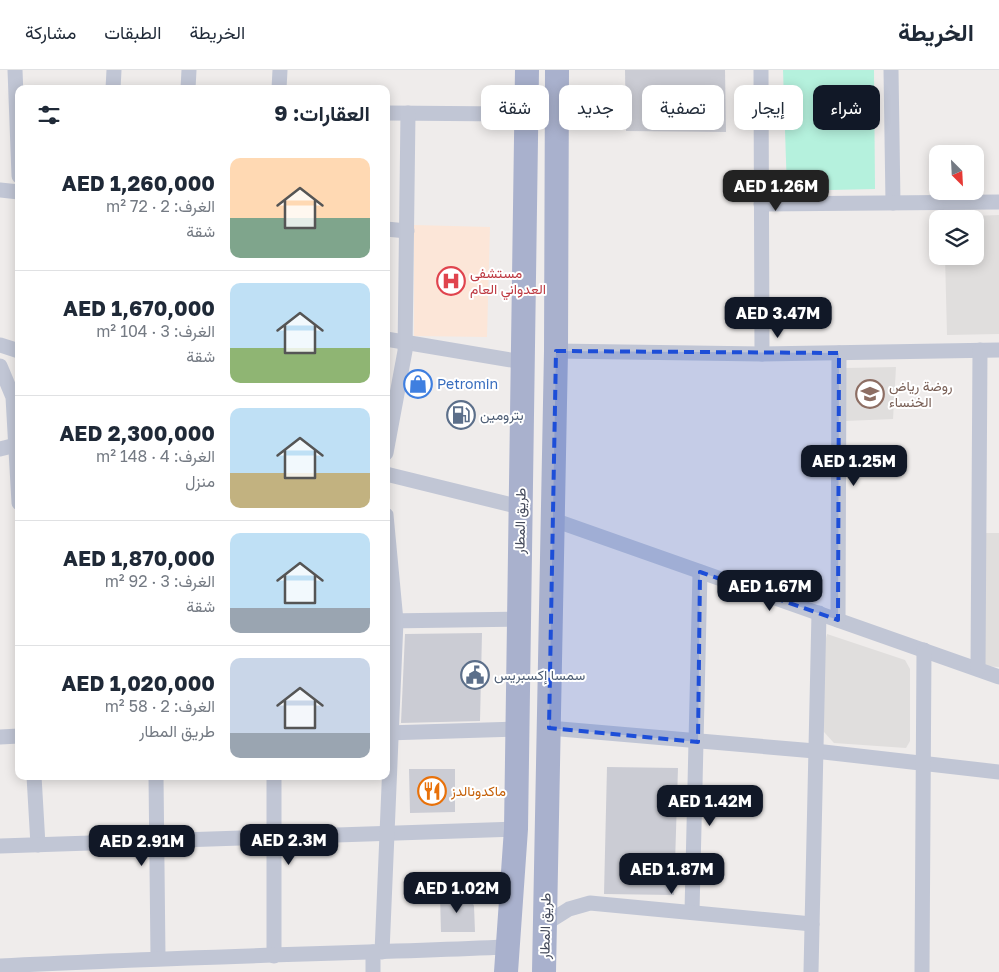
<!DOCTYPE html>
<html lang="ar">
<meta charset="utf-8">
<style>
body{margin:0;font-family:"Golos Text",Vazirmatn,sans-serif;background:#f2f2f3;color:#1f2937;direction:rtl;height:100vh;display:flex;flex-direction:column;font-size:19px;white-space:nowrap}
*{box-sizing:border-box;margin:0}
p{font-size:16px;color:#747a83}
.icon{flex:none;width:28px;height:28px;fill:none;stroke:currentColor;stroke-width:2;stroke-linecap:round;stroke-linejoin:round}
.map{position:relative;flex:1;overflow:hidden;direction:ltr}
.drawer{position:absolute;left:15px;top:15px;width:375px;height:695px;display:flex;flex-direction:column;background:#fff;border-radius:10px;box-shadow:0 2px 12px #0003;direction:rtl}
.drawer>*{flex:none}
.hud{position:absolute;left:405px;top:15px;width:475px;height:45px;direction:rtl;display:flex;gap:10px}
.needle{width:32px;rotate:156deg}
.tools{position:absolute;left:929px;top:75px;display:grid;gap:10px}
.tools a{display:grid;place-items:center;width:55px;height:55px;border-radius:10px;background:#fff;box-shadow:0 2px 12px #0003;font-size:25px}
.price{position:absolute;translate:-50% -42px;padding:0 11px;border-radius:10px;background:#111827;color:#fff;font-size:16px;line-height:32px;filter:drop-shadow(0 1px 2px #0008)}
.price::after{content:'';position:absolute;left:50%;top:30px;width:15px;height:11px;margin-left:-8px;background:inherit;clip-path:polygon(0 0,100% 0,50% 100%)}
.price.current{background:#222;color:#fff}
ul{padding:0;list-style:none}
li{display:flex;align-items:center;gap:15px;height:125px;padding:0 20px}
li+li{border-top:1px solid #e0e1e3}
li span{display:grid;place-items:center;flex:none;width:140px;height:100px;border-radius:10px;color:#555}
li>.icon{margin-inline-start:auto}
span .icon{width:60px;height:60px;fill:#fffc;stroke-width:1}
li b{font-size:21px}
h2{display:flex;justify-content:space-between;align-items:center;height:60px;padding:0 20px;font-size:21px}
.tag{padding:0 18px;border-radius:10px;background:#fff;box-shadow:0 2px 12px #0003;font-size:18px;line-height:45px}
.tag.current{background:#111827;color:#fff}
header{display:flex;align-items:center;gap:30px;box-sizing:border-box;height:70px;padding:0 25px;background:#fff;border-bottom:1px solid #e0e1e3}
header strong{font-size:24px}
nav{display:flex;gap:28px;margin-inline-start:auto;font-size:18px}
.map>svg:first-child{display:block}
.education{fill:#e0dedd}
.medical{fill:#fce6d8}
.green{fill:#b5f1dd}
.building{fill:#cbccd4}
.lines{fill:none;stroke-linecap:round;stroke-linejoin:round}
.street{stroke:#c1c6d5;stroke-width:15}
.primary{stroke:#a9b1cd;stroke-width:24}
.marked{fill:#1d4ed8;fill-opacity:0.2;stroke:#1d4ed8;stroke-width:4;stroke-dasharray:10 6;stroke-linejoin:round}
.labels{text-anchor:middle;stroke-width:4;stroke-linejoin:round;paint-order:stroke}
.health-label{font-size:14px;fill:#be3a42;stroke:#fff;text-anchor:start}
.shop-label{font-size:14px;fill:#366cbe;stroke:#fff;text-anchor:start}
.education-label{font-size:14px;fill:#785e54;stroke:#fff;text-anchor:start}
.service-label{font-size:14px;fill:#4e5e75;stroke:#fff;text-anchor:start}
.street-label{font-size:14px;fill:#43495a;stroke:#fff}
.food-label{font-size:14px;fill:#c56008;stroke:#fff;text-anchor:start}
</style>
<header>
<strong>الخريطة</strong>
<nav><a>الخريطة</a><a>الطبقات</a><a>مشاركة</a></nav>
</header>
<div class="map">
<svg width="999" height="902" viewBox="0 0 999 902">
<rect width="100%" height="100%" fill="#efeceb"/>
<g class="education">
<polygon points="999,145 999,264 947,265 945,186 975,186 975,149 944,149 944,147"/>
<polygon points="896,297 893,349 845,351 846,298"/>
<polygon points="982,463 999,463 999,597 984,596"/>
<polygon points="827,564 905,590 910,599 910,671 906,678 834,673 824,662 824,576"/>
</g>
<polygon class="medical" points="414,155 490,157 487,267 414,266"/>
<polygon class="green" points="783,0 874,0 875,119 787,121"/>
<g class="building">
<polygon points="625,0 725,0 726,62 626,61"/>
<polygon points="482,563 480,651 401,653 405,564"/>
<polygon points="607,697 678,698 674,825 604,824"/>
<polygon points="409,699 455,699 455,742 410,743"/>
<polygon points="460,824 471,829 474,836 475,862 441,862 440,825"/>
</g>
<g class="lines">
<g class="street">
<polyline points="15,0 19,106"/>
<polyline points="761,0 762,284"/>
<polyline points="891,0 893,133"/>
<polyline points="113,19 114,0"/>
<polyline points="188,19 189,0"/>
<polyline points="279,19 280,0"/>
<polyline points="386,43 526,44"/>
<polyline points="0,120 19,122"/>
<polyline points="761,134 999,132"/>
<polyline points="386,159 407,161"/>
<polyline points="386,269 523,292"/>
<polyline points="0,275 19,281"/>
<polyline points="556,281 762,284 999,280"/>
<polyline points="0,296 13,327 19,433"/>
<polyline points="0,379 16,375"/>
<polyline points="386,383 405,281 408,43"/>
<polyline points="386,404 520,437"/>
<polyline points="551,449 999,607"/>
<polyline points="838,550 839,283"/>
<polyline points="386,551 519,549"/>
<polyline points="978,599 980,280"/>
<polyline points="549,658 815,681 999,702"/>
<polyline points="386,663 518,659"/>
<polyline points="0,667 19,666"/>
<polyline points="34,706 38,775"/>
<polyline points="156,706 158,887"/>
<polyline points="0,776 516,759"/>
<polyline points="692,842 700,502"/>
<polyline points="545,854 569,839 590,833 812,854"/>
<polyline points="382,882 396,551 386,445"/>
<polyline points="274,886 274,706"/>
<path d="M0 896C169 887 338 884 507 877"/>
<polyline points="373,902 373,882"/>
<polyline points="811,902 819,543"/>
<polyline points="922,902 924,580"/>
</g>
<g class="primary">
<polyline points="506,902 516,759 527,0"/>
<polyline points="544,902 556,281 557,0"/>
</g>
</g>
<path class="marked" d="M556 281 839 283 838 550 700 502 698 672 549 658Z"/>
<defs>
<symbol id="hospital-ring" viewBox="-11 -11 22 22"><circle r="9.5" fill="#fff" stroke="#e0444e" stroke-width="1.5"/><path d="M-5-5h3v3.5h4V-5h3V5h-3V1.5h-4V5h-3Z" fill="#e0444e"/></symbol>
<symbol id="shop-ring" viewBox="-11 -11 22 22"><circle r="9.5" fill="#fff" stroke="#3f7fe0" stroke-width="1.5"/><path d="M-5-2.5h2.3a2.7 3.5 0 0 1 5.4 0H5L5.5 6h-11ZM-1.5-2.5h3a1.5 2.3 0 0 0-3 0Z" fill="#3f7fe0"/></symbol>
<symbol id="school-ring" viewBox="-11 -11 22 22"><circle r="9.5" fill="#fff" stroke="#8d6e63" stroke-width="1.5"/><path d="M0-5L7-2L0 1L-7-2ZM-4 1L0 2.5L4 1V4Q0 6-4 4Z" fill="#8d6e63"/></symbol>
<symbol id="fuel-ring" viewBox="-11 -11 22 22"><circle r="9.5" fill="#fff" stroke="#5c6f8a" stroke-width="1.5"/><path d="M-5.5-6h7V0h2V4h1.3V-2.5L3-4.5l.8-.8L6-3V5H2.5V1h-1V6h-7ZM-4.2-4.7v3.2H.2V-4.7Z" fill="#5c6f8a"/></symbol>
<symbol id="civic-ring" viewBox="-11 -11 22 22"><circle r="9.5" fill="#fff" stroke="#5c6f8a" stroke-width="1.5"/><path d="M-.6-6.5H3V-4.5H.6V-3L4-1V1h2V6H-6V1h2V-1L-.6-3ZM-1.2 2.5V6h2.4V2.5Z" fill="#5c6f8a"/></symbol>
<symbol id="restaurant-ring" viewBox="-11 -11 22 22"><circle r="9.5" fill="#fff" stroke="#e8710a" stroke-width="1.5"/><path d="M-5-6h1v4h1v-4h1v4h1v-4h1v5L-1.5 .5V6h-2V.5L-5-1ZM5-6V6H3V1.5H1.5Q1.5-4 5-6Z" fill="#e8710a"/></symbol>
</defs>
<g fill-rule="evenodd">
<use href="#hospital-ring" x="435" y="195" width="32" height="32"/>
<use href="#shop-ring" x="402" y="298" width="32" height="32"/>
<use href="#school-ring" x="854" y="308" width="32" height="32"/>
<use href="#fuel-ring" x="445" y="329" width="32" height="32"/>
<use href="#civic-ring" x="459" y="589" width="32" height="32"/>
<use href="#restaurant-ring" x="416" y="705" width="32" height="32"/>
</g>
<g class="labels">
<g class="health-label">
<text x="470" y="208">مستشفى<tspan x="470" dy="16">العدواني العام</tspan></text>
</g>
<g class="shop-label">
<text x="437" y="319">Petromin</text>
</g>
<g class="education-label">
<text x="889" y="321">روضة رياض<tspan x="889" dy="16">الخنساء</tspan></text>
</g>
<g class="service-label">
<text x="480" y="350">بترومين</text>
<text x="494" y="610">سمسا إكسبريس</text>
</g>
<g class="street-label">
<text transform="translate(520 451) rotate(-89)" y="5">طريق المطار</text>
<text transform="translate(545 856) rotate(-89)" y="5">طريق المطار</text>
</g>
<g class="food-label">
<text x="451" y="726">ماكدونالدز</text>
</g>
</g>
</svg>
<div class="tools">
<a><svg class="needle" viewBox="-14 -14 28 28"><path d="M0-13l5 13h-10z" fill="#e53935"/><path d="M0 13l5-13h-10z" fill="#747a83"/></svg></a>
<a><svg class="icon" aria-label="layers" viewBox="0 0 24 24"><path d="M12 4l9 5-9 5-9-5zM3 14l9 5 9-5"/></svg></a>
</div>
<b class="price current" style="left:776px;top:142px">AED 1.26M</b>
<b class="price" style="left:778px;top:269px">AED 3.47M</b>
<b class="price" style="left:854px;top:417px">AED 1.25M</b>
<b class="price" style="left:770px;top:542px">AED 1.67M</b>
<b class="price" style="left:710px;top:757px">AED 1.42M</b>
<b class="price" style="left:289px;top:796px">AED 2.3M</b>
<b class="price" style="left:142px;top:797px">AED 2.91M</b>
<b class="price" style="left:672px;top:825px">AED 1.87M</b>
<b class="price" style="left:457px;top:844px">AED 1.02M</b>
<div class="hud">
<a class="tag current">شراء</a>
<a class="tag">إيجار</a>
<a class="tag">تصفية</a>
<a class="tag">جديد</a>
<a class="tag">شقة</a>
</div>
<section class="drawer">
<h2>العقارات: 9<svg class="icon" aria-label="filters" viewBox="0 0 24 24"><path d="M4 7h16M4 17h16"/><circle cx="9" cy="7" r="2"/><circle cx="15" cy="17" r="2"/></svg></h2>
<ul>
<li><span style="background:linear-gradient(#ffd9b3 60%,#7fa58c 0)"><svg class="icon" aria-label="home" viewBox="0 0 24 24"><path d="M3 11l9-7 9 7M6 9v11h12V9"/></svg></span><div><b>AED 1,260,000</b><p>الغرف: 2 · 72 m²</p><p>شقة</p></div></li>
<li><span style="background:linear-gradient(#bfe0f5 65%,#8fb573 0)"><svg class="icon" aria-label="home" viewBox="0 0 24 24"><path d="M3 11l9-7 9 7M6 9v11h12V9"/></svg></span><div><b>AED 1,670,000</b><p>الغرف: 3 · 104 m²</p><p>شقة</p></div></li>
<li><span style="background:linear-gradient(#bfe0f5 65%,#c2b280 0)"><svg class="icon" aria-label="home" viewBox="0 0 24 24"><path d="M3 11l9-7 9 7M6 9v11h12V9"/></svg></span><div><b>AED 2,300,000</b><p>الغرف: 4 · 148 m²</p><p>منزل</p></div></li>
<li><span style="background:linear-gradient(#bfe0f5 75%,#9aa5b1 0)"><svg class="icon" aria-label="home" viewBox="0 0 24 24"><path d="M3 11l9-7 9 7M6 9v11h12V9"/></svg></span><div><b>AED 1,870,000</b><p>الغرف: 3 · 92 m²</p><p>شقة</p></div></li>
<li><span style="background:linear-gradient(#c9d6e8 75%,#9aa5b1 0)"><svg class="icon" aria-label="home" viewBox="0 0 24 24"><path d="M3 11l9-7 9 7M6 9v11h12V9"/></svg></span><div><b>AED 1,020,000</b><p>الغرف: 2 · 58 m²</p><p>طريق المطار</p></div></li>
</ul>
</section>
</div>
